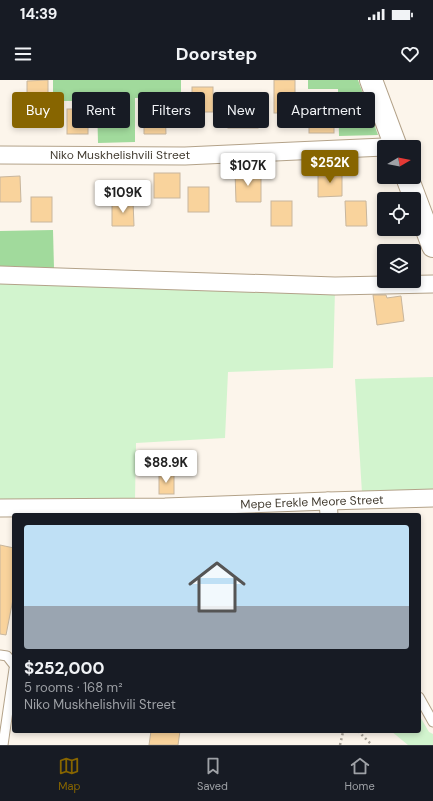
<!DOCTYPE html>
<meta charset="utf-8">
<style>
body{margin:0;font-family:"DM Sans",sans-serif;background:#20242c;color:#f1f3f6;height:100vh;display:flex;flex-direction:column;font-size:15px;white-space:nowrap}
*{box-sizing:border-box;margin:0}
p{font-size:13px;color:#9ea1a6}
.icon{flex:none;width:22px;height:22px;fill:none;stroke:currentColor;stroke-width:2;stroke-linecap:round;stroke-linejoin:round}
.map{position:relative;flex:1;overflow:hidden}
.side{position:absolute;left:12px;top:433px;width:409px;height:220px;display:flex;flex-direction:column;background:#171b24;border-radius:4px;box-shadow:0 2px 6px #0003}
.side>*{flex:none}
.guide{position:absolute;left:12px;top:12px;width:409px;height:36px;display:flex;gap:8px}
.needle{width:26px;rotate:80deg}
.tools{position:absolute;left:377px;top:60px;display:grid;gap:8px}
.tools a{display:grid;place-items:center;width:44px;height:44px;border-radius:4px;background:#171b24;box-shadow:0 2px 6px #0003;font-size:20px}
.price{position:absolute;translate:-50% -34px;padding:0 9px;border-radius:4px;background:#fff;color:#222;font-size:13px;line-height:26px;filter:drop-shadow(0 1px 2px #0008)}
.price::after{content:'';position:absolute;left:50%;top:24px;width:12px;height:9px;margin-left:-6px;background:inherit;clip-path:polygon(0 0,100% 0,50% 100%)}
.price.selected{background:#876500;color:#fff}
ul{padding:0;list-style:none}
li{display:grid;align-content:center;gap:8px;height:212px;padding:0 12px}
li+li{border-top:1px solid #363941}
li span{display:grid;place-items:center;height:124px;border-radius:4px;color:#555}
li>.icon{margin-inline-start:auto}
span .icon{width:72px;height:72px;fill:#fffc;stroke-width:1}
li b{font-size:17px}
.chip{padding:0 14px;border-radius:4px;background:#171b24;box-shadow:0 2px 6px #0003;font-size:14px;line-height:36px}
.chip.selected{background:#876500;color:#fff}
.status{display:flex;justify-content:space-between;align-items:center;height:28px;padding:0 20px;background:#171b24;direction:ltr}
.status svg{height:11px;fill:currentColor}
header{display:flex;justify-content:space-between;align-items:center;height:52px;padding:0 12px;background:#171b24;font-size:18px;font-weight:700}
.dock{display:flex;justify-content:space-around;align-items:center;height:56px;border-top:1px solid #363941;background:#171b24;font-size:11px;color:#9ea1a6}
.dock a{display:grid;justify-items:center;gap:2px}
.dock .selected{color:#876500}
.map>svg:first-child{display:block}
.green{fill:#d2f4ce}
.forest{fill:#a1da9c}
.building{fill:#f9d39c;stroke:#c8b69d}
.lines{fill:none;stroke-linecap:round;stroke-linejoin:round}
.service-casing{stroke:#b3a289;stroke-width:11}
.minor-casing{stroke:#b3a289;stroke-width:19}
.tertiary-casing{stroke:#b3a289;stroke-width:24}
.path{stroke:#a69f95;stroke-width:2.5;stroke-dasharray:2 3;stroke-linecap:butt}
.service{stroke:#fff;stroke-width:9}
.minor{stroke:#fff;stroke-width:17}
.tertiary{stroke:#fff;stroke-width:22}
.labels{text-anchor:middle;stroke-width:3;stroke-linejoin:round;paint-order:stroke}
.street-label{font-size:12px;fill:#433c31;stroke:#fff}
</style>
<div class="status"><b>14:39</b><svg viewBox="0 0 49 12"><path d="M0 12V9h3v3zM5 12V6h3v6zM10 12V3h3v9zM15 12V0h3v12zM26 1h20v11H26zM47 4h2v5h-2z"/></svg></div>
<header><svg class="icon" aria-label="menu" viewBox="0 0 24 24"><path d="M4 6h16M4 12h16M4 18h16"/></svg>Doorstep<svg class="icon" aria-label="heart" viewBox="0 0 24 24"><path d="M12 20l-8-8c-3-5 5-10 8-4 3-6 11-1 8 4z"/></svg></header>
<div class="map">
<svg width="433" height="665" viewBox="0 0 433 665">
<rect width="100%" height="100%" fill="#fcf5eb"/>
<g class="green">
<polygon points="0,200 335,210 333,288 228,292 225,358 136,363 135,419 0,421"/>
<polygon points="433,297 433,411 362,413 355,299"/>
<polygon points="419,635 429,652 433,654 433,665 408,665 391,651 419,651"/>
</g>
<g class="forest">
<polygon points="53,0 181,0 181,17 135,18 135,62 98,63 97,21 53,21"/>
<polygon points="308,0 358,0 378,55 339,56 338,9 308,9"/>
<polygon points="53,150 54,188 0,186 0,151"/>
</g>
<g class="building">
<polygon points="48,0 48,26 27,26 27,1"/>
<rect x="274" y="0" width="21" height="33"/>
<rect x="192" y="7" width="21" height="25"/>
<rect x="228" y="23" width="30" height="25"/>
<rect x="309" y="23" width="25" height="30"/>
<rect x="67" y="29" width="21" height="25"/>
<polygon points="144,29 165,29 166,54 144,54"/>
<polygon points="342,91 342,116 318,117 318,92"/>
<polygon points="235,92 261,92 261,122 236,122"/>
<rect x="154" y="93" width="26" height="25"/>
<polygon points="20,96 21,122 0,122 0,97"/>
<rect x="188" y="107" width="21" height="25"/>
<rect x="31" y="117" width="21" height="25"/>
<polygon points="112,121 133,121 134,146 112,146"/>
<rect x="271" y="121" width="21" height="25"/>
<polygon points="345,121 366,121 367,146 346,146"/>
<polygon points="373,215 386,215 387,218 401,216 404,241 377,245"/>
<rect x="159" y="395" width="15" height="19"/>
<polygon points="0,465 14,468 14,514 6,555 0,554"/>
<polygon points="151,651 180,651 178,665 149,665"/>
</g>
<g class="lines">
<defs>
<g id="service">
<polyline points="0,575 7,576 14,585"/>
<polyline points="419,617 433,642"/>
<polyline points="3,665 14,589"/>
</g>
<g id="minor">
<polyline points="0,75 185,76 384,67"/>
<polyline points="0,195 335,206 433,204"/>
<polyline points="328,421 329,435"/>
<polyline points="0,428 165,427 328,421 433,418"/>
</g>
<g id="tertiary">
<polyline points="371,0 396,67"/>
<polyline points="407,97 433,166"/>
</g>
</defs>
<use href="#service" class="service-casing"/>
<use href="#minor" class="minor-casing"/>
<use href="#tertiary" class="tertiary-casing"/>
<g class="path">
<polyline points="358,651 372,665"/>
<polyline points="340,665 343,652 348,651"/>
</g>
<use href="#service" class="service"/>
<use href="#minor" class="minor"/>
<use href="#tertiary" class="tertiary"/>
</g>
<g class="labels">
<g class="street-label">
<text x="120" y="79">Niko Muskhelishvili Street</text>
<text transform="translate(312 422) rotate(-2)" y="4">Mepe Erekle Meore Street</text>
</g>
</g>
</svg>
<div class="tools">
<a><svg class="needle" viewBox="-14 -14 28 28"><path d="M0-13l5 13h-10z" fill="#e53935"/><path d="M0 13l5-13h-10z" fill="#9ea1a6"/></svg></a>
<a><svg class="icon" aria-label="locate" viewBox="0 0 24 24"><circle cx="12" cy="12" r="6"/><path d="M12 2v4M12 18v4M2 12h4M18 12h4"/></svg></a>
<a><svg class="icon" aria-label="layers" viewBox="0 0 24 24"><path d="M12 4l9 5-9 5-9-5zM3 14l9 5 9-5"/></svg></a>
</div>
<b class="price selected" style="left:330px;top:104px">$252K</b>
<b class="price" style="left:248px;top:107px">$107K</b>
<b class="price" style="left:123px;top:134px">$109K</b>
<b class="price" style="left:166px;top:404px">$88.9K</b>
<div class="guide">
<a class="chip selected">Buy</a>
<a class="chip">Rent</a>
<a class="chip">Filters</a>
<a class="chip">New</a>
<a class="chip">Apartment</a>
</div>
<section class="side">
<ul>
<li><span style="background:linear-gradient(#bfe0f5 65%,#9aa5b1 0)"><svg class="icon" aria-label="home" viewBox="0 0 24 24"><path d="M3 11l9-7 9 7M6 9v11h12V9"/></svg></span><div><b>$252,000</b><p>5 rooms · 168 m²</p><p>Niko Muskhelishvili Street</p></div></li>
</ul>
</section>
</div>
<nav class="dock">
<a class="selected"><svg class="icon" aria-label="map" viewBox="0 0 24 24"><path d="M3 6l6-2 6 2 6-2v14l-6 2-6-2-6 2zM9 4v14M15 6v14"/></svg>Map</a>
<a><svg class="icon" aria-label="saved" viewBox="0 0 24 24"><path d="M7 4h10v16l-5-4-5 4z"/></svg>Saved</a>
<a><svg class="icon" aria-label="home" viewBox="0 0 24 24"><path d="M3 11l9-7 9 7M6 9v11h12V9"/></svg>Home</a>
</nav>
